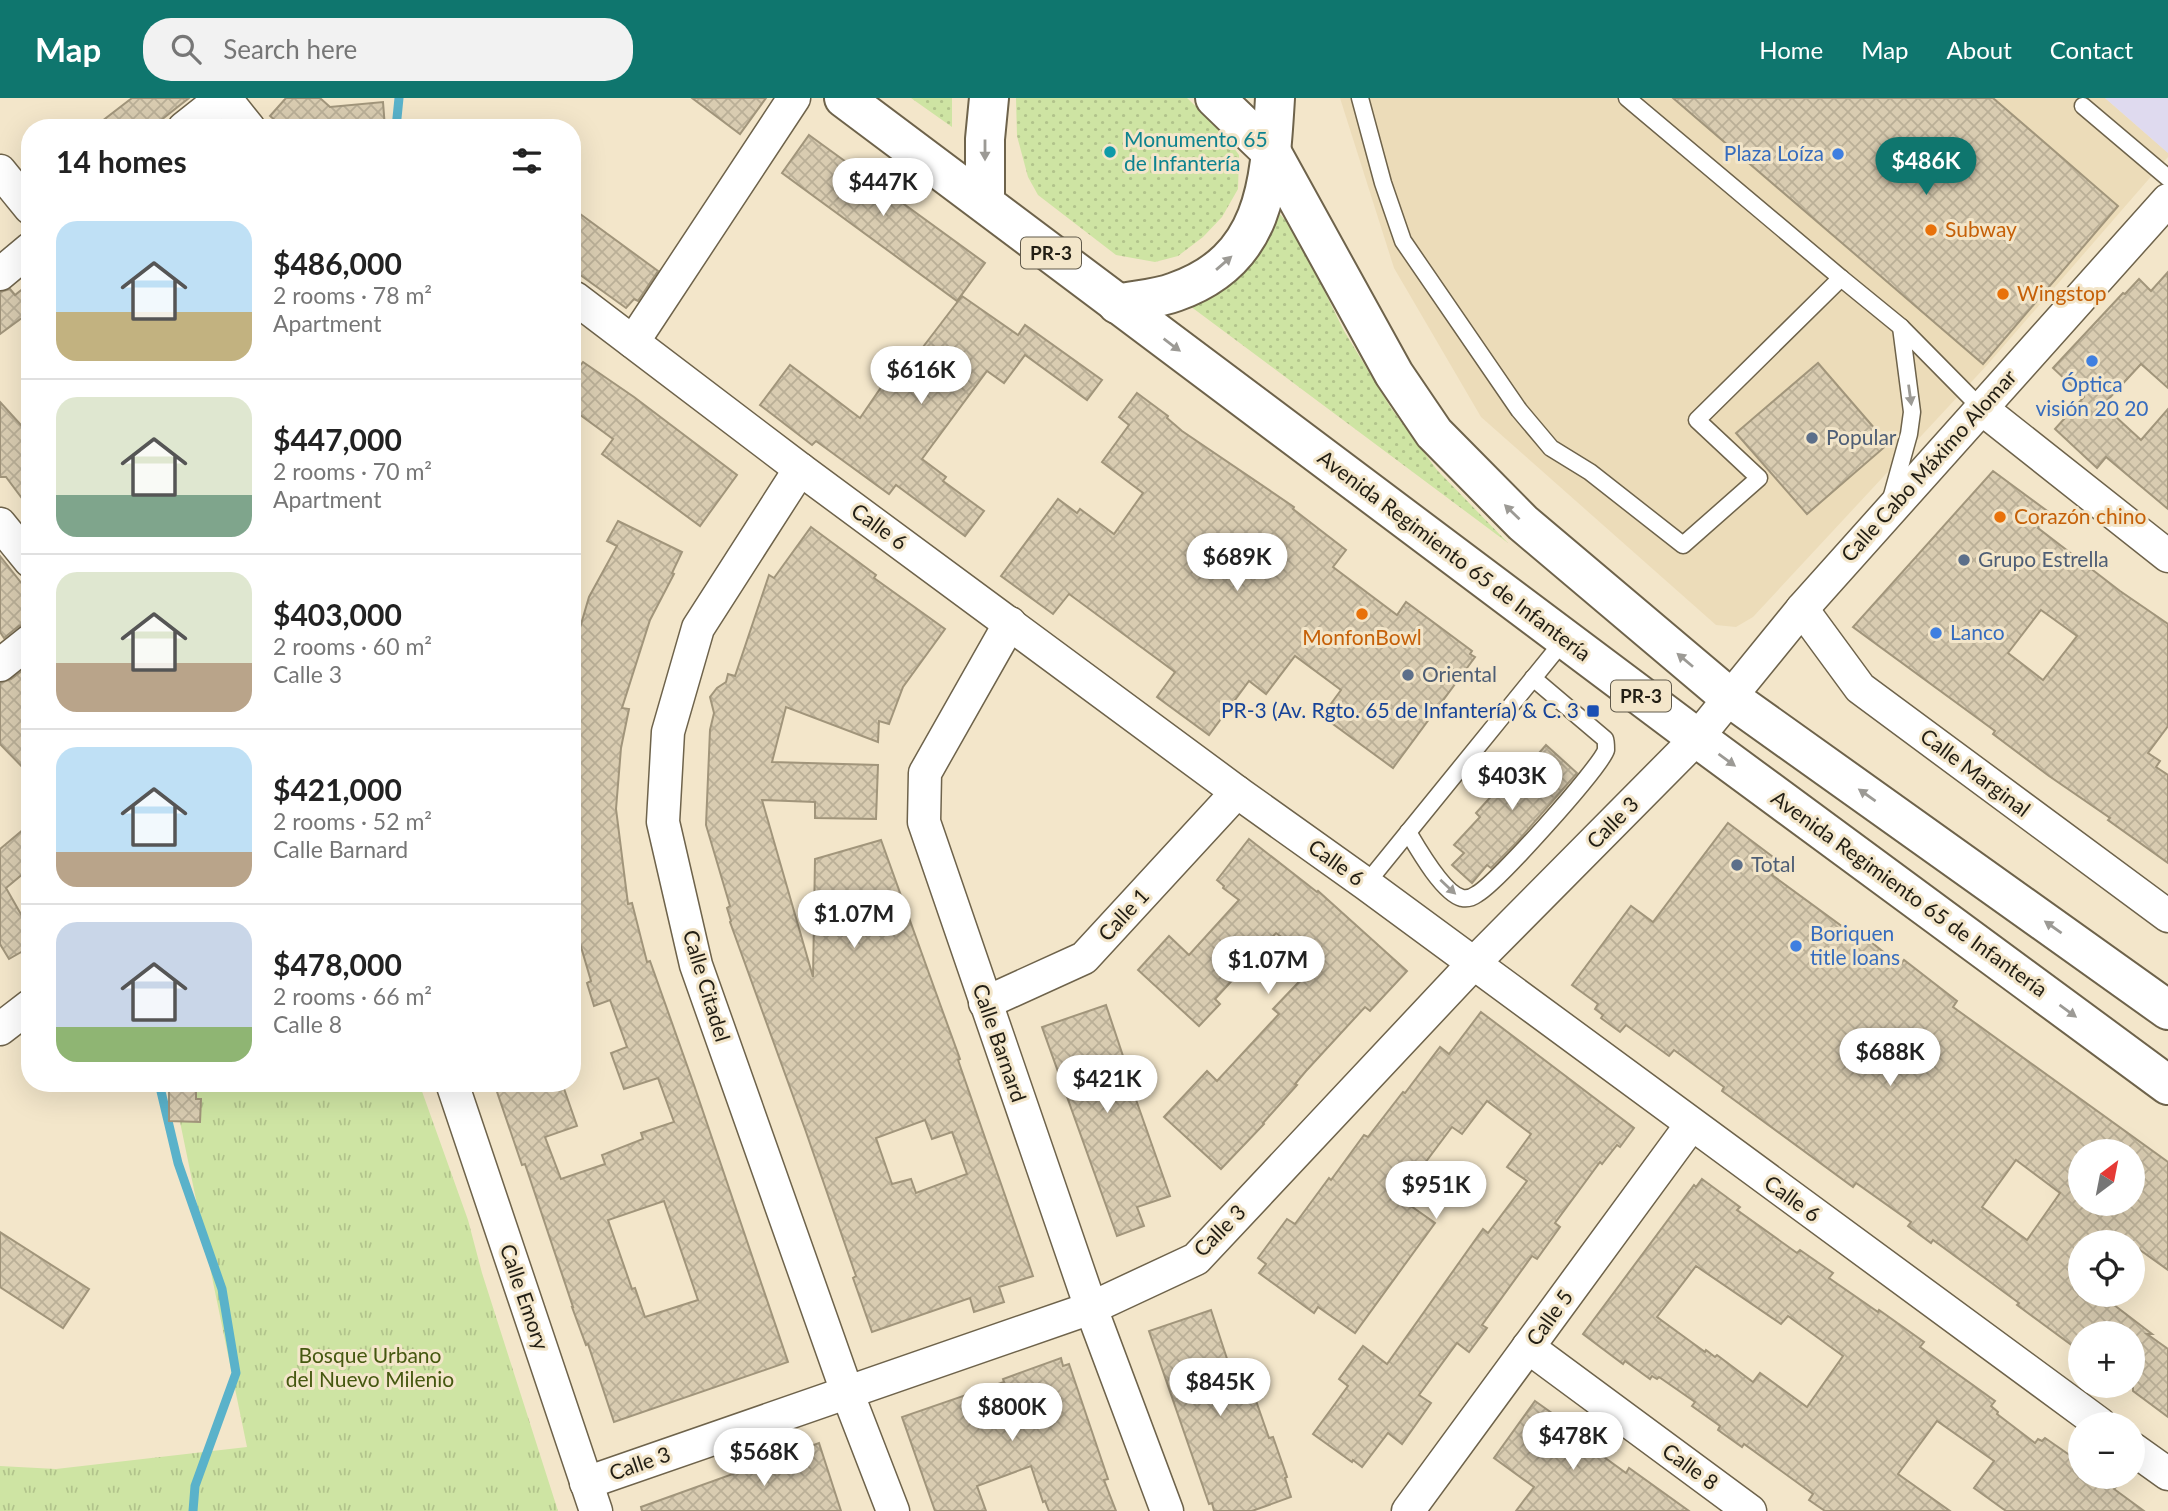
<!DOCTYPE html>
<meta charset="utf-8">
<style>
body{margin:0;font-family:Lato,sans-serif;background:#f2f2f2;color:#222;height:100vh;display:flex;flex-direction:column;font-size:26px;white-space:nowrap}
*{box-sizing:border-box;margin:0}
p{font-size:23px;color:#767676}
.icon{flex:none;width:38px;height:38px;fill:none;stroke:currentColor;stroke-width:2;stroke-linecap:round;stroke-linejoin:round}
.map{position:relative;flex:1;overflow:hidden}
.drawer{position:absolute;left:21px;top:21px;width:560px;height:973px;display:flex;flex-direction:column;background:#fff;border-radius:28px;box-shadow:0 7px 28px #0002}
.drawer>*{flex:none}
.needle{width:46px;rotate:32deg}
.buttons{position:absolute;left:2068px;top:1041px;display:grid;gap:14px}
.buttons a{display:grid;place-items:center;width:77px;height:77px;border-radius:50%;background:#fff;box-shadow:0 7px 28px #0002;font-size:35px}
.price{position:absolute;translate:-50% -60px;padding:0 16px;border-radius:24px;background:#fff;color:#222;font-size:23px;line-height:46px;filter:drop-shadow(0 2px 4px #0008)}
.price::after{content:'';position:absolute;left:50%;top:42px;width:21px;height:16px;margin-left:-10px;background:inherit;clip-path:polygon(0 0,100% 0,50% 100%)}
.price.current{background:#0f766e;color:#fff}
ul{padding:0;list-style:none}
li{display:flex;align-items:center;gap:21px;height:175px;padding:0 35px}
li+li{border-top:2px solid #e0e0e0}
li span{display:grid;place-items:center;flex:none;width:196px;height:140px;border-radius:21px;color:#555}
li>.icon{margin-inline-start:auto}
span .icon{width:84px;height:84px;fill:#fffc;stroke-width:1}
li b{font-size:30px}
h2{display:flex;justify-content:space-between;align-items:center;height:84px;padding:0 35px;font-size:30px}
header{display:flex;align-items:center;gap:42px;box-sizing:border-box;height:98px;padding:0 35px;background:#0f766e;color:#fff}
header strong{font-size:33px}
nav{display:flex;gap:38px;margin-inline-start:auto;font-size:24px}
.search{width:490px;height:63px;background:#f2f2f2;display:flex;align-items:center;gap:18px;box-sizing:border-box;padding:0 24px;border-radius:28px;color:#767676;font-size:26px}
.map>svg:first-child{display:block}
.built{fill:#ecdcb9}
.education{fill:#dfdaef}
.grass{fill:url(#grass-dots)}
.park{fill:url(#park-tufts)}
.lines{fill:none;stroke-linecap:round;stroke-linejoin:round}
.stream{stroke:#5ab2ca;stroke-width:9}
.building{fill:url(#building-cross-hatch);stroke:#a1957b;stroke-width:2;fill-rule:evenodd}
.service-casing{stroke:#6e634b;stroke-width:19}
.minor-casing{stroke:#6e634b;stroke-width:35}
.secondary-casing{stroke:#6e634b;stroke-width:42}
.trunk-casing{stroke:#6e634b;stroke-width:42}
.service{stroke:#fff;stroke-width:16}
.minor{stroke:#fff;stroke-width:32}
.secondary{stroke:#fff;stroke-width:38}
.trunk{stroke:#fff;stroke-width:38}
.oneway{fill:#9c9a95}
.culture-dot{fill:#0f9aa8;stroke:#f3e6ca;stroke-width:2.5}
.shop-dot{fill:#3f7fe0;stroke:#f3e6ca;stroke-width:2.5}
.food-dot{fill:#e8710a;stroke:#f3e6ca;stroke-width:2.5}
.service-dot{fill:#5c6f8a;stroke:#f3e6ca;stroke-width:2.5}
.transit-dot{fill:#1a4fb4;stroke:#f3e6ca;stroke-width:2.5}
.labels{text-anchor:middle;stroke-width:6;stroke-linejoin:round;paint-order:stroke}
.shield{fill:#f3e6ca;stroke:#615a4b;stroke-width:2}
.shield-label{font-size:19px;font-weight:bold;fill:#221e14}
.culture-label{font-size:21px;fill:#0d838f;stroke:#f3e6ca;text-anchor:start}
.shop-label{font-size:21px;fill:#366cbe;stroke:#f3e6ca;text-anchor:start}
.food-label{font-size:21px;fill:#c56008;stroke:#f3e6ca;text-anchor:start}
.service-label{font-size:21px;fill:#4e5e75;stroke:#f3e6ca;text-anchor:start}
.street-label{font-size:21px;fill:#221e14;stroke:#f3e6ca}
.transit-label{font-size:21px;fill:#164399;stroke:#f3e6ca;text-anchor:end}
.park-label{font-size:21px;fill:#455810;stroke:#f3e6ca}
</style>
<header>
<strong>Map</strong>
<div class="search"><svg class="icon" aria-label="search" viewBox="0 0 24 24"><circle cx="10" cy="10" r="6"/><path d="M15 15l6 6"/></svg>Search here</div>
<nav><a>Home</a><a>Map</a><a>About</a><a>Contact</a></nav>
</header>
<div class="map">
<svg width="2168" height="1413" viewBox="0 0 2168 1413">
<defs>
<pattern id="grass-dots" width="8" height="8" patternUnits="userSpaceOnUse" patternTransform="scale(1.75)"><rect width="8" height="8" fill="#cee4a3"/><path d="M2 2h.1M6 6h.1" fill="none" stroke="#b1c38b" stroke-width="1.8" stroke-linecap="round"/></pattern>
<pattern id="park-tufts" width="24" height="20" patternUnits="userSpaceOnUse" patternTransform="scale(1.75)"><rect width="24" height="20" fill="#cee4a3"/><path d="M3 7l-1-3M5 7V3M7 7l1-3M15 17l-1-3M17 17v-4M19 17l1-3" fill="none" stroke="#b1c38b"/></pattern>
<pattern id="building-cross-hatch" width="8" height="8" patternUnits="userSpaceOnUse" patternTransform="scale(1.75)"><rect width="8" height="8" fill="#d9ccb1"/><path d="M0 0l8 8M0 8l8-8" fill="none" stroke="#baaf97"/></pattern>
</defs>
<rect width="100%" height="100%" fill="#f3e6ca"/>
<polygon class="built" points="1340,0 2105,0 2168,55 2168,59 1988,266 1753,519 1736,529 1716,527 1481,319 1394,170"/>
<polygon class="education" points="2105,0 2168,0 2168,55"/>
<g class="grass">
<polygon points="911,0 952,0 952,29"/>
<polygon points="1016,0 1187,0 1221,32 1239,57 1238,91 1222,119 1203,139 1178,158 1155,164 1116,157 1038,97 1028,79 1017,38"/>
<polygon points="1276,112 1299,137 1313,170 1344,233 1391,310 1437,372 1508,445 1190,208 1227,187"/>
</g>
<polygon class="park" points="172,985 419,985 468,1122 482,1175 558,1413 0,1413 0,1368 56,1371 247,1349"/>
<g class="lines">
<g class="stream">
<polyline points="396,30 399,0"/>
<polyline points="159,985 178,1065 222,1191 236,1275 195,1388 193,1413"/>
</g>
</g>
<g class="building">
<polygon points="132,0 189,0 151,30 93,30"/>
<polygon points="286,0 320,0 330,9 383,4 385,30 284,30 270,18"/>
<polygon points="692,0 766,0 740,36"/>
<polygon points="1673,0 1993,0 2118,108 1983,266"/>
<polygon points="809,37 985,165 957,203 782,75"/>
<polygon points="572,110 658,173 638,203 634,201 626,210 572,171"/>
<polygon points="2168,174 2168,290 2141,266 2103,307 2141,342 2168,311 2168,411 2106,359 2097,370 2055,331 2084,299 2053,270 2123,195 2125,196 2139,181 2151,193"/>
<polygon points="30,185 30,214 0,236 0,194 10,191 15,197"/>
<polygon points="962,198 1018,237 1025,227 1102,282 1087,302 1025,257 1004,285 987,273 922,361 946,379 943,383 984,413 965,438 896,387 889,396 816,343 812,347 760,307 790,267 860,320 904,256 913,262"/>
<polygon points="583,264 634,299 737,377 700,428 602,356 613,341 572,311 572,278"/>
<polygon points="1818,265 1888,346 1807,416 1736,335"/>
<polygon points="1137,295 1168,318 1167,320 1182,333 1294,409 1293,411 1346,452 1333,469 1397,517 1406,504 1472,553 1470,556 1475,559 1393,670 1322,618 1341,592 1295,558 1266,596 1249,583 1209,637 1157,599 1175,574 1069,496 1053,516 1001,478 1058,401 1077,415 1080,411 1114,436 1143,395 1102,364 1129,327 1119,319"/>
<polygon points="0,304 30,337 30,411 6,379 0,379"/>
<path d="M1993 373 2050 415 2038 430 2120 493 2168 526V628L2148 655 2160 663 2156 669 2168 677V765L2108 722 2110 720 2049 678 1993 636 1995 633 1853 529ZM2041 512 2077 538 2043 582 2008 555Z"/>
<path d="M618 423 682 454 672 475 674 476 650 522 622 610 629 611 621 650 616 711 628 806 632 805 647 864 650 863 694 987 788 1264 614 1324 588 1246 586 1247 572 1209H573L525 1066 522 1067 494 985H562L577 1028 545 1039 561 1081 605 1066 602 1057 643 1041 641 1035 674 1024 658 980 624 991 611 955 627 949 610 902 594 908 587 885 591 883 572 818V538L577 540 589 499 617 448 607 443ZM664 1103 698 1202 645 1219 635 1190 632 1191 608 1122Z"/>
<path d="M811 429 876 477 874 480 945 531 903 589 889 626 879 623 878 644 786 609 772 664 878 667 876 721 815 720V704L762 702 813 879 815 761 881 742 940 906 960 961 958 962 1033 1178 999 1189 1004 1204 974 1214 970 1200 872 1234 853 1180 856 1178 805 1031 730 824 731 823 727 810 730 808 706 727 710 632 714 615 710 599 717 590 726 584 728 576 735 578 769 477 774 480ZM925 1022 932 1041 952 1034 967 1076 916 1095 911 1081 892 1086 876 1040Z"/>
<polygon points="0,458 30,496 30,525 19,528 4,540 0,534"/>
<polygon points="30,567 30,677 0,646 0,585 11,581"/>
<polygon points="1546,647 1577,675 1517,744 1491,770 1487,767 1472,785 1452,767 1464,755 1454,747 1480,719 1476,715 1528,658 1533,662"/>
<path d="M1728 725 1781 765 1772 777 1854 837 1857 833 1900 867 1904 862 1957 903 1953 909 2168 1064V1172L2133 1147V1144H2081V1197H2101L2152 1236H2147L2168 1251V1319L2133 1293V1236H2081V1254L2017 1207 2019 1205 1933 1142 1931 1145 1908 1128 1911 1124 1856 1085 1853 1089 1722 993 1724 989 1674 952 1669 958 1626 927 1620 934 1601 920 1603 917 1595 911 1598 906 1572 887 1631 808 1653 824ZM2081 1054H2133V1106H2081ZM2016 1062 2060 1095 2027 1142 1982 1109Z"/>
<polygon points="30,726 30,770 6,790 30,832 30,849 9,861 0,846 0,751"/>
<polygon points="1249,741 1317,794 1318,793 1407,873 1370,913 1365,909 1306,973 1295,986 1297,987 1263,1025 1264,1026 1221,1071 1164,1019 1207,973 1217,983 1279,916 1273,911 1317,865 1276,835 1215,901 1220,906 1199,928 1138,872 1169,838 1189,857 1239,802 1223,790 1224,788 1217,782"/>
<polygon points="1106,907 1124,961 1122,962 1170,1098 1137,1109 1144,1128 1117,1138 1042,929"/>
<polygon points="1481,914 1634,1030 1620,1049 1617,1047 1602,1066 1600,1064 1555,1125 1560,1129 1537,1161 1532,1158 1482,1227 1487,1230 1469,1254 1457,1245 1419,1297 1431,1305 1402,1346 1388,1335 1362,1369 1353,1362 1352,1364 1313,1336 1348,1288 1339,1281 1363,1248 1387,1266 1483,1131 1488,1135 1527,1083 1507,1069 1531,1036 1487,1003 1462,1036 1452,1029 1410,1085 1412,1086 1401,1101 1435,1125 1355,1235 1318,1209 1314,1215 1259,1175 1266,1166 1258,1160 1287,1121 1295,1126 1329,1080 1331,1082 1364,1037 1368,1039 1403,994 1405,995 1440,949 1449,956"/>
<polygon points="169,985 196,985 196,1001 201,1001 200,1024 169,1023"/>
<path d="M1702 1081 1740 1109 1737 1112 1797 1155 1800 1152 1833 1175 1829 1180 1878 1214 1879 1212 1924 1244 1920 1249 1995 1303 1991 1308 1998 1314 1997 1316 2035 1345 2038 1341 2042 1343 2045 1340 2081 1365V1379H2105L2117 1388 2114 1391 2144 1413H2006L1974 1390 1994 1363 1937 1323 1898 1376 1950 1413H1825L1809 1402 1813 1396 1744 1346 1742 1349 1718 1332 1720 1328 1692 1308 1695 1304 1659 1279 1657 1281 1652 1278 1650 1281 1625 1263 1623 1266 1583 1236 1694 1087 1696 1089ZM1696 1168 1781 1226 1788 1218 1843 1258 1807 1309 1760 1275 1753 1284 1717 1257 1715 1259 1706 1252 1705 1254 1657 1219Z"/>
<polygon points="0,1134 89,1191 63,1230 0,1189"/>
<polygon points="1211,1212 1233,1279 1246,1274 1269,1340 1273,1339 1287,1379 1285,1380 1291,1399 1252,1413 1214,1413 1212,1405 1209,1406 1149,1233"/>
<polygon points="1061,1260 1063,1268 1069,1266 1108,1381 1104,1382 1116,1413 1049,1413 1045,1403 1043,1404 1031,1368 977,1388 986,1413 935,1413 902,1319 1004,1284 1003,1281"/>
<polygon points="1535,1303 1556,1318 1553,1322 1626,1375 1629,1370 1689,1413 1516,1413 1534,1389 1494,1360"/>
<polygon points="819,1345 841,1413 642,1413 641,1409"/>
</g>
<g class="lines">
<defs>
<g id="service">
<polyline points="1360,0 1383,85 1403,143 1519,312 1551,350 1590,374 1683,447 1759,380 1697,322 1841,180 1627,0"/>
<polyline points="2083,8 2168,80"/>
<polyline points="1841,180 1901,229 1981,310"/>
<polyline points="1891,401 1909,336 1912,314 1901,229"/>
<path d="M1408 734C1418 751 1443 795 1462 800 1467 801 1473 799 1477 796 1496 786 1600 670 1606 652 1606 650 1606 643 1605 641L1533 580"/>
<polyline points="1366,786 1565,541"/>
</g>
<g id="minor">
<polyline points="225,0 249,30"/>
<polyline points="184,30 222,0"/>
<polyline points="0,73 30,110"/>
<polyline points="0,176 30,151"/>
<polyline points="575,200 800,371 1237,694 1366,786 2100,1326"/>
<polyline points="633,244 794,0"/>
<polyline points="1981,310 2168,458"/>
<polyline points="800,371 698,530 668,634 663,724 696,867 847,1294 893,1413"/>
<polyline points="0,426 30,463"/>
<polyline points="1802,511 1860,590 2168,818"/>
<polyline points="1010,525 925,675 924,724 1091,1210 1167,1413"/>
<polyline points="0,567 30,543"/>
<polyline points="985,905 1084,860 1237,694"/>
<polyline points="0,931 30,908"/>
<polyline points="452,985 596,1413"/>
<polyline points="1528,1249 1750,1413"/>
<polyline points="2133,1351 2168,1376"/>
<polyline points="586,1385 1091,1210 1196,1161 1473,866 1697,640 1802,511 2168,102"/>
<polyline points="1408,1413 1691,1027"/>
</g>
<g id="secondary">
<polyline points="985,104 985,41 989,0"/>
<path d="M1117 206C1136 202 1157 201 1175 194 1267 162 1270 84 1275 0"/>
</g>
<g id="trunk">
<polyline points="844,0 1697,640 2168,987"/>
<polyline points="1215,0 1272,55 1394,276 1434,335 1523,425 1729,599 2168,912"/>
</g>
</defs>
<use href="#service" class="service-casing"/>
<use href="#minor" class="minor-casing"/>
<use href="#secondary" class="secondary-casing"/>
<use href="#trunk" class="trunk-casing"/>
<use href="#service" class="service"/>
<use href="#minor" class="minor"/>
<use href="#secondary" class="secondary"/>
<use href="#trunk" class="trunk"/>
</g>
<defs><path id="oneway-solid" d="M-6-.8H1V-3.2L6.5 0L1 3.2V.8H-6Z" transform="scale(1.75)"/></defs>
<g class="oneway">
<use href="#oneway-solid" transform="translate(985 52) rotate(90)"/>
<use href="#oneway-solid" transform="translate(1224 165) rotate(-41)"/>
<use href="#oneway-solid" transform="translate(1172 247) rotate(37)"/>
<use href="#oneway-solid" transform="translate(1910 297) rotate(82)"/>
<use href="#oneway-solid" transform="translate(1512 414) rotate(-136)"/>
<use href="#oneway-solid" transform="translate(1685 562) rotate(-140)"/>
<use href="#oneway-solid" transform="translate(1727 662) rotate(36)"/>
<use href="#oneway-solid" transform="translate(1867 697) rotate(-145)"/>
<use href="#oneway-solid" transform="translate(1448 789) rotate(43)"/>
<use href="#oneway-solid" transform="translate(2053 829) rotate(-145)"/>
<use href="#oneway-solid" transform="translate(2068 913) rotate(36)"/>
</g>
<circle class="culture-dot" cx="1110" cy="54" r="7"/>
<g class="shop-dot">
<circle cx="1838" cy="56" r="7"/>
<circle cx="2092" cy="263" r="7"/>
<circle cx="1936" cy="535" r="7"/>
<circle cx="1796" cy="848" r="7"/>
</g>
<g class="food-dot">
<circle cx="1931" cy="132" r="7"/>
<circle cx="2003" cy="196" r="7"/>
<circle cx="2000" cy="419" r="7"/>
<circle cx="1362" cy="516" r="7"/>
</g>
<g class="service-dot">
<circle cx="1812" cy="340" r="7"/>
<circle cx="1964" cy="462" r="7"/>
<circle cx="1408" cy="577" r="7"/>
<circle cx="1737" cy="767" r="7"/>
</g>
<rect class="transit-dot" x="1586" y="606" width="14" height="14" rx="3.5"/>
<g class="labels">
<g class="shield">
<rect x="1021" y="139.5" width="60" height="31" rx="5"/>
<rect x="1611" y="582.5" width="60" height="31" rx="5"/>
</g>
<g class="shield-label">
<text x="1051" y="162">PR-3</text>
<text x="1641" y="605">PR-3</text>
</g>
<g class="culture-label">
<text x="1124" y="49">Monumento 65<tspan x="1124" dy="24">de Infantería</tspan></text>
</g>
<g class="shop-label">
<text x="1824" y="63" text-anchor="end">Plaza Loíza</text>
<text x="2092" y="294" text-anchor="middle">Óptica<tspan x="2092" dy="24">visión 20 20</tspan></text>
<text x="1950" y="542">Lanco</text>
<text x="1810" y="843">Boriquen<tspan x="1810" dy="24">title loans</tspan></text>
</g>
<g class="food-label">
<text x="1945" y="139">Subway</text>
<text x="2017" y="203">Wingstop</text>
<text x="2014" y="426">Corazón chino</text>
<text x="1362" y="547" text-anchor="middle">MonfonBowl</text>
</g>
<g class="service-label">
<text x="1826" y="347">Popular</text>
<text x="1978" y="469">Grupo Estrella</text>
<text x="1422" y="584">Oriental</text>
<text x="1751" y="774">Total</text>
</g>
<g class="street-label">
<text transform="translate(1929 368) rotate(-48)" y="7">Calle Cabo Máximo Alomar</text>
<text transform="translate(879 429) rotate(36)" y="7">Calle 6</text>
<text transform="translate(1454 458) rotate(37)" y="7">Avenida Regimiento 65 de Infantería</text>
<text transform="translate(1975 675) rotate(37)" y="7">Calle Marginal</text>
<text transform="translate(1613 725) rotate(-45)" y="7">Calle 3</text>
<text transform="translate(1336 765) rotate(36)" y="7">Calle 6</text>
<text transform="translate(1909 796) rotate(36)" y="7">Avenida Regimiento 65 de Infantería</text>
<text transform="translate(1124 817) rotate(-47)" y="7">Calle 1</text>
<text transform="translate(706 888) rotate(73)" y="7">Calle Citadel</text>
<text transform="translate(999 945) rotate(71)" y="7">Calle Barnard</text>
<text transform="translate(1792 1101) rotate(36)" y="7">Calle 6</text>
<text transform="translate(1220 1133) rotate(-45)" y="7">Calle 3</text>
<text transform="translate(524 1199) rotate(71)" y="7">Calle Emory</text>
<text transform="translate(1550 1220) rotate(-54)" y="7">Calle 5</text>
<text transform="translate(640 1366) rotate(-19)" y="7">Calle 3</text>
<text transform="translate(1690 1369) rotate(36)" y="7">Calle 8</text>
</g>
<g class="transit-label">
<text x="1579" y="620">PR-3 (Av. Rgto. 65 de Infantería) &amp; C. 3</text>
</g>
<g class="park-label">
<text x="370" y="1265">Bosque Urbano<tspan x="370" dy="24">del Nuevo Milenio</tspan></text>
</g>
</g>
</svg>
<div class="buttons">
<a><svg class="needle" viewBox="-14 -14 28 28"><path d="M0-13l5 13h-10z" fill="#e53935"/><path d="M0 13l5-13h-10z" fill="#767676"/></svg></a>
<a><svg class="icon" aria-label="locate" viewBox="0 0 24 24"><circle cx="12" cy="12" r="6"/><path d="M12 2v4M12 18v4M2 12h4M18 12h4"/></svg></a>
<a>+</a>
<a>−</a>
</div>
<b class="price current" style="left:1926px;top:99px">$486K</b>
<b class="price" style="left:883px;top:120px">$447K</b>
<b class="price" style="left:921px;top:308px">$616K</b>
<b class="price" style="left:1237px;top:495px">$689K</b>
<b class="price" style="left:1512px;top:714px">$403K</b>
<b class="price" style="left:854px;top:852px">$1.07M</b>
<b class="price" style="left:1268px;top:898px">$1.07M</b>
<b class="price" style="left:1890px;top:990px">$688K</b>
<b class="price" style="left:1107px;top:1017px">$421K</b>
<b class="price" style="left:1436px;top:1123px">$951K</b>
<b class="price" style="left:1220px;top:1320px">$845K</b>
<b class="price" style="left:1012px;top:1345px">$800K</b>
<b class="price" style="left:1573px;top:1374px">$478K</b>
<b class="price" style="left:764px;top:1390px">$568K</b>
<section class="drawer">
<h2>14 homes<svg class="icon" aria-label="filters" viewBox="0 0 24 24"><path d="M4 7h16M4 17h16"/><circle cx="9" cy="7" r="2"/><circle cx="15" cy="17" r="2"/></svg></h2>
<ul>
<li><span style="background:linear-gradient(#bfe0f5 65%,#c2b280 0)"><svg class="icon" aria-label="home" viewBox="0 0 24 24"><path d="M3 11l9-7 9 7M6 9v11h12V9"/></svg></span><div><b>$486,000</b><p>2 rooms · 78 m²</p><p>Apartment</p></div></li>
<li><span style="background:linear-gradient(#dfe7d0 70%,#7fa58c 0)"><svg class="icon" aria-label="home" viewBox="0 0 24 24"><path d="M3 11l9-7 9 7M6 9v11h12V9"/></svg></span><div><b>$447,000</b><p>2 rooms · 70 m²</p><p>Apartment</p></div></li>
<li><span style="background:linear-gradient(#dfe7d0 65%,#b9a48a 0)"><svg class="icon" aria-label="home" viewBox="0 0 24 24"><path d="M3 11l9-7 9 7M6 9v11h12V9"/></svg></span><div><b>$403,000</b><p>2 rooms · 60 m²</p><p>Calle 3</p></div></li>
<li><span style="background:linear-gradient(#bfe0f5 75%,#b9a48a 0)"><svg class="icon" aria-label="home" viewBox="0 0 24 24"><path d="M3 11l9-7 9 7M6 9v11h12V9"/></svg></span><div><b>$421,000</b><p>2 rooms · 52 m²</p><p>Calle Barnard</p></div></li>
<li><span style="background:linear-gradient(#c9d6e8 75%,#8fb573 0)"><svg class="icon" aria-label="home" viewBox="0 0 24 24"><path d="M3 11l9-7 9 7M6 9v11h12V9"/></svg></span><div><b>$478,000</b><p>2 rooms · 66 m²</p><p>Calle 8</p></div></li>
</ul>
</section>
</div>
